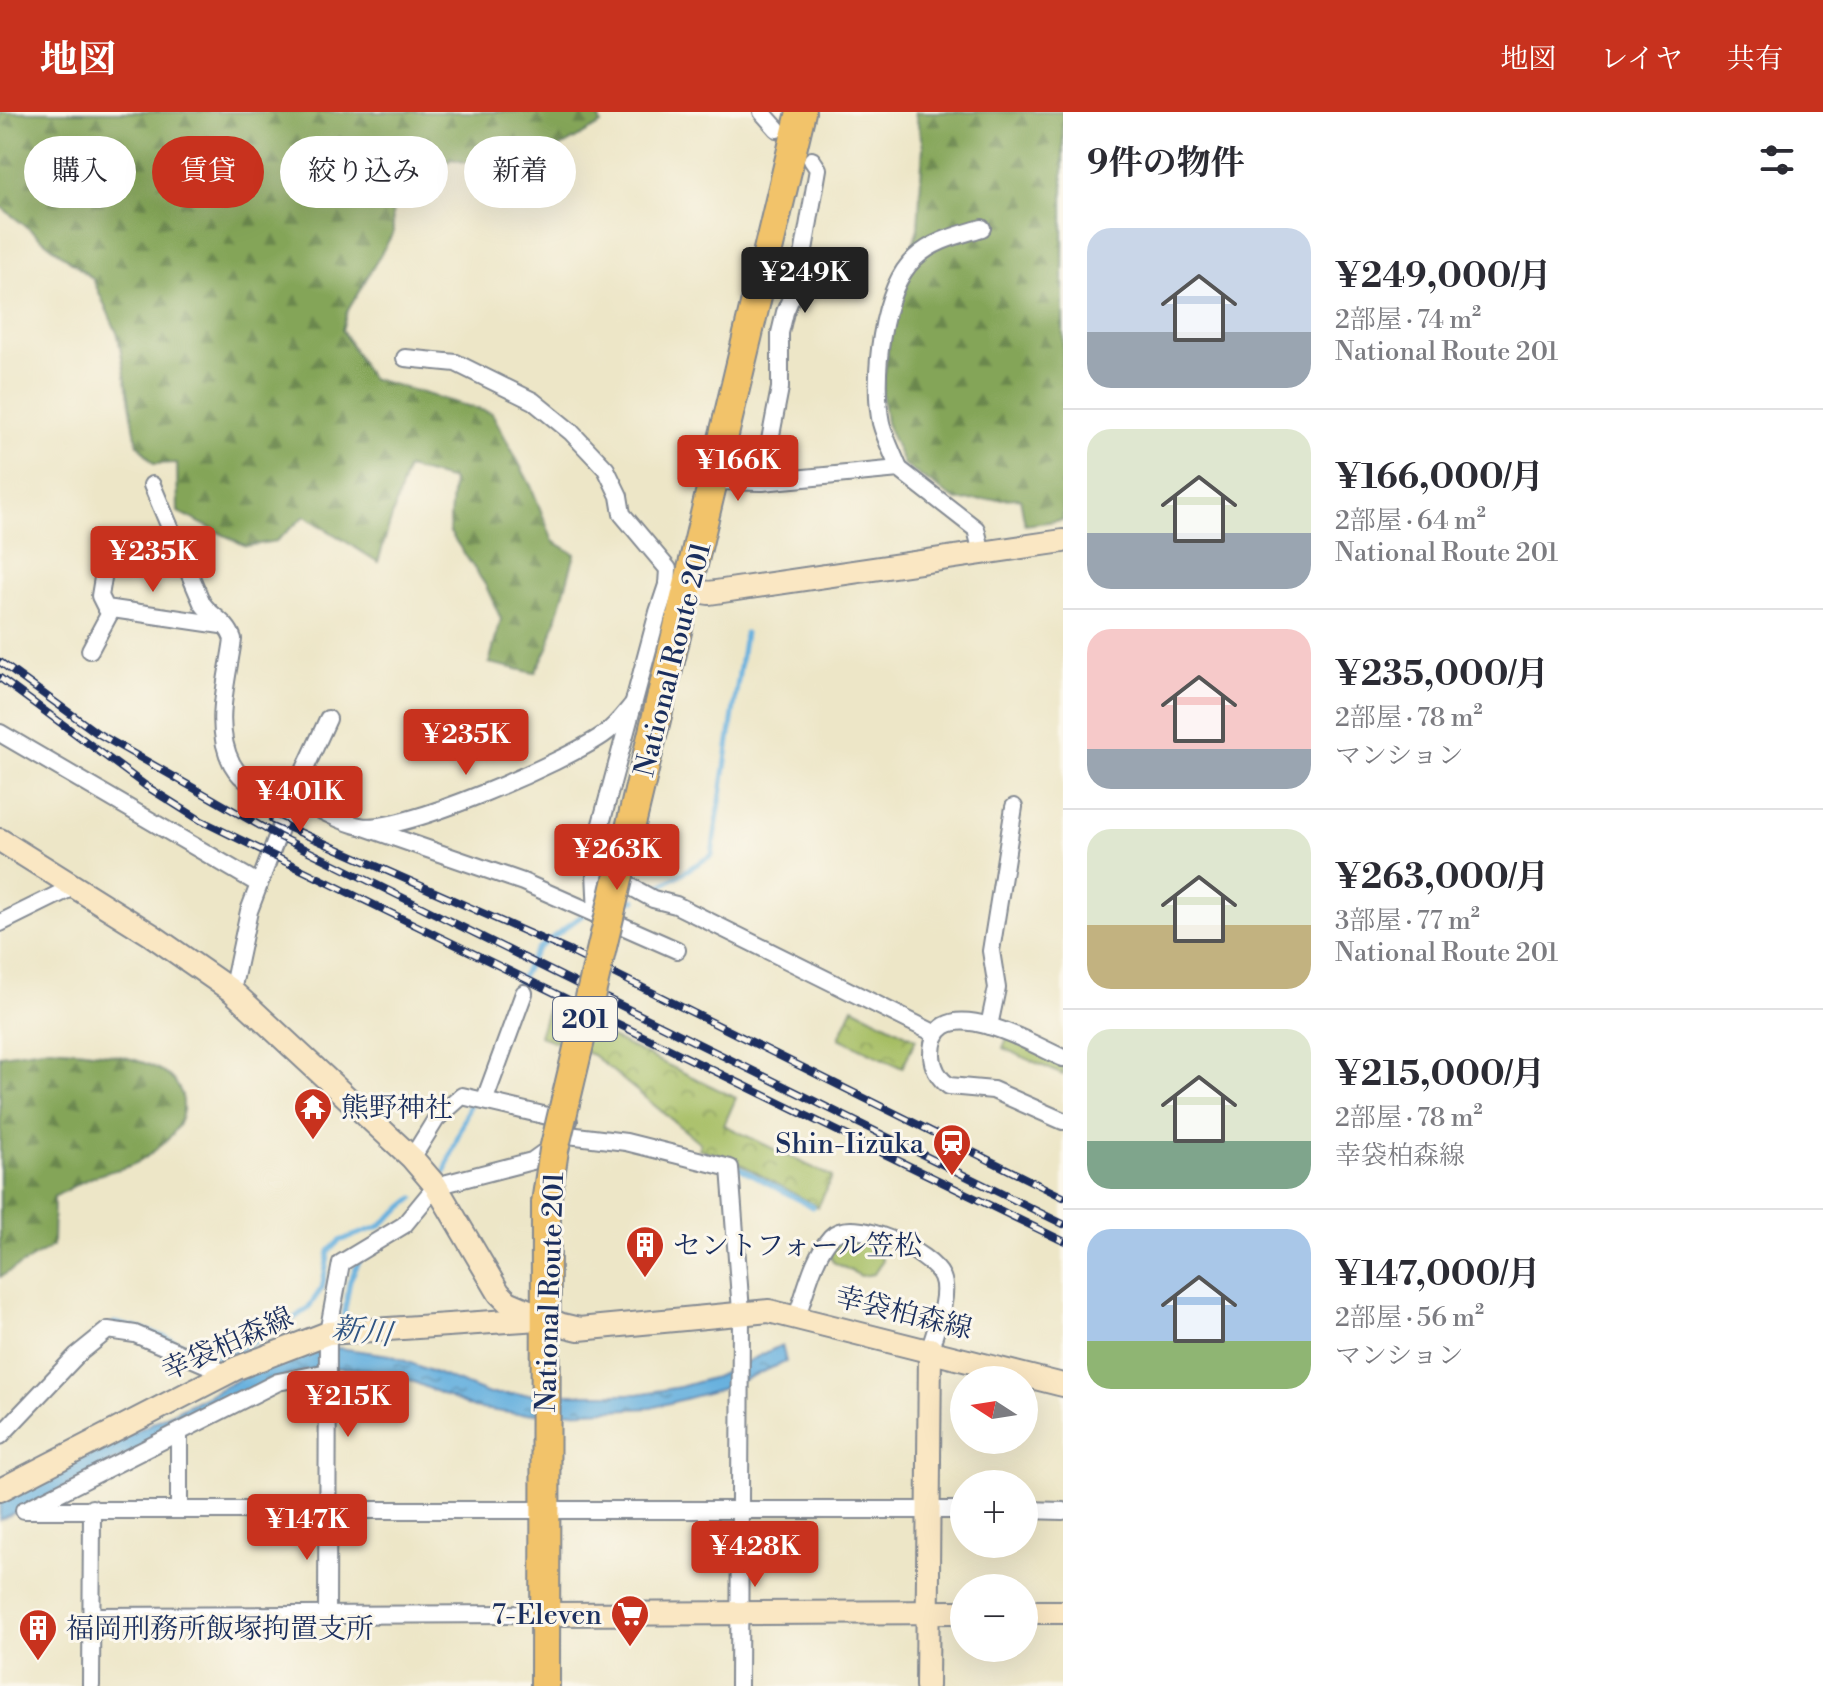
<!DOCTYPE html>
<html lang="ja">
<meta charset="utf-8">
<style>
body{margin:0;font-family:"Libre Bodoni","Noto Serif JP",serif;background:#f7f7f7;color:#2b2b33;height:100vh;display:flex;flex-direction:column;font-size:30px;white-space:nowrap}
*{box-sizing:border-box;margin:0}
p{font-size:26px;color:#7c7c81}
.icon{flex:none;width:44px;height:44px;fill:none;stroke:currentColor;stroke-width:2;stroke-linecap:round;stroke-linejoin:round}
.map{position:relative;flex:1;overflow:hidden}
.side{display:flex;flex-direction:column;background:#fff;width:760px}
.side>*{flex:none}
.top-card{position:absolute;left:24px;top:24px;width:760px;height:72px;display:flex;gap:16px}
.needle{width:52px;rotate:282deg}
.controls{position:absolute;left:950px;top:1254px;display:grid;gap:16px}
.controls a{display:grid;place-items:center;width:88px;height:88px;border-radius:50%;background:#fff;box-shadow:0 8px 32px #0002;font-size:40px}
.price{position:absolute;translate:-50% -68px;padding:0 18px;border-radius:8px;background:#c8321e;color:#fff;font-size:26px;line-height:52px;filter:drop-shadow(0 2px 4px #0008)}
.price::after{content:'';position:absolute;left:50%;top:48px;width:24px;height:18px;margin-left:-12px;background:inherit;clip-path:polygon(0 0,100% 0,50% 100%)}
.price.on{background:#222;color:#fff}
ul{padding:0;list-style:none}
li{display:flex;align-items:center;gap:24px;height:200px;padding:0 24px}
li+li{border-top:2px solid #e1e1e2}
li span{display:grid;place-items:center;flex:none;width:224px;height:160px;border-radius:24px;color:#555}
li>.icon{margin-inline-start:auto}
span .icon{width:96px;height:96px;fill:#fffc;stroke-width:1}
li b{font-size:34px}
h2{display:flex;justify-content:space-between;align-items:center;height:96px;padding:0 24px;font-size:34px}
.chip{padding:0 28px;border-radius:36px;background:#fff;box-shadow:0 8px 32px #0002;font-size:28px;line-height:72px}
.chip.on{background:#c8321e;color:#fff}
header{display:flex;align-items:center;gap:48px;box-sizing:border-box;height:112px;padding:0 40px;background:#c8321e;color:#fff}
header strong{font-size:38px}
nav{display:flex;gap:44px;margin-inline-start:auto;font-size:28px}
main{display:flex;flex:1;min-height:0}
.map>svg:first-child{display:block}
.grass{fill:#a6be63;stroke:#607660;stroke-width:2}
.forest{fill:url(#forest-firs);stroke:#506a5c;stroke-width:2}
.park{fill:url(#park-crowns);stroke:#607660;stroke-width:2}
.water{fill:url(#water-ripples);stroke:#40709e;stroke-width:2}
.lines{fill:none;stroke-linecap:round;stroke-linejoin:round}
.stream{stroke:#66b0de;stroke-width:5}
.street-casing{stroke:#848a92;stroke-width:20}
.secondary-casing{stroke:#848a92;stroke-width:26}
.highway-casing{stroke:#848a92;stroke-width:32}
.street{stroke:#fff;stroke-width:16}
.secondary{stroke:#fae7c3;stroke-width:22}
.highway{stroke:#f2c36a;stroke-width:28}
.rail-casing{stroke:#1b2f5e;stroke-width:8}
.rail{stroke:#fbf7ec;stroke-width:5;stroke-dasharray:15;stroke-linecap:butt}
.highway-bridge-casing{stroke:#848a92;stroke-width:32;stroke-linecap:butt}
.highway-bridge{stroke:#f2c36a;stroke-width:28}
.labels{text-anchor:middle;stroke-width:6;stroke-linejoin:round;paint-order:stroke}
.shield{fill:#fbf7ec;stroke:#5e6b89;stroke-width:2}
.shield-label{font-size:26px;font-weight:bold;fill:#1b2f5e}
.street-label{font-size:28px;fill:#1b2f5e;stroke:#fbf7ec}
.poi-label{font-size:28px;fill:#1b2f5e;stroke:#fbf7ec;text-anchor:start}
.water-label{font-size:30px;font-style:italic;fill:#325684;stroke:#fbf7ec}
</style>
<header>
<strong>地図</strong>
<nav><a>地図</a><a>レイヤ</a><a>共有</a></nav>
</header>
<main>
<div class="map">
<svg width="1063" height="1574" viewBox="0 0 1063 1574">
<defs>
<pattern id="forest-firs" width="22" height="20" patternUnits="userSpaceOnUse" patternTransform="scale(2)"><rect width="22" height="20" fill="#84a559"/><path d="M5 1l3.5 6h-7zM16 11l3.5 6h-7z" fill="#6b874d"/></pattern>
<pattern id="park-crowns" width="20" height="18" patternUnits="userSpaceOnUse" patternTransform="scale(2)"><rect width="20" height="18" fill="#a6be63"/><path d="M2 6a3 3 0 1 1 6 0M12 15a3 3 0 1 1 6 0" fill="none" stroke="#869b55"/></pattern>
<pattern id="water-ripples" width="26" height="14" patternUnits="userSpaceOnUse" patternTransform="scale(2)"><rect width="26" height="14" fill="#66b0de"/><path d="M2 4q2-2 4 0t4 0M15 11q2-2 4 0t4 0" fill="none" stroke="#5390b7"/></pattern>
</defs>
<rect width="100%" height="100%" fill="#fbf7ec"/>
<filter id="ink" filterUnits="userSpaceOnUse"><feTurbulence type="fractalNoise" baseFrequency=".0125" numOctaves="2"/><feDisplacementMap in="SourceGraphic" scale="16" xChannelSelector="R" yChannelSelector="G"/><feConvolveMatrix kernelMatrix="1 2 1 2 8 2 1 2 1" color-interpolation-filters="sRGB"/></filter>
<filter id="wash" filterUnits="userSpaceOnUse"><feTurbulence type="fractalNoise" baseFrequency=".006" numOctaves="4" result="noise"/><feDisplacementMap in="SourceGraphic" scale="32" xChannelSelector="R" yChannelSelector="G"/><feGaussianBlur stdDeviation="1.8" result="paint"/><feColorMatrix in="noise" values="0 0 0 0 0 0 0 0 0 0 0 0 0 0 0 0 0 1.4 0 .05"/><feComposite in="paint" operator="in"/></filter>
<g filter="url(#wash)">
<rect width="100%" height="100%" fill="#ede6c7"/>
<g class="grass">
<polygon points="1007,926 1063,952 1063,963 1003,936"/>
<polygon points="849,1124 879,1131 882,1149 874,1162 861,1164 833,1150 829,1140 837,1128"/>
</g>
<g class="forest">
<polygon points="0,0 597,0 601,12 549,42 533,67 452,47 392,90 393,121 347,200 342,218 370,266 492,301 531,374 553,429 575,442 548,536 535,561 489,551 501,507 486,474 449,419 453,368 407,356 378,450 305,404 276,429 246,434 178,400 177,351 154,352 137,331 118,223 93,167 0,94"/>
<polygon points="915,0 1063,0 1063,408 1025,413 1020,386 957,389 904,353 886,311 882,281 892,204 918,116 923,34"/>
<path d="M50 936C86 939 178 942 183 989 186 1015 165 1031 145 1046 130 1057 109 1058 93 1065 79 1070 67 1078 54 1085L53 1134 0 1165V943Z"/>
</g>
<g class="park">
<polygon points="548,895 736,986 724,1013 832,1065 818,1095 728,1045 699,1037 700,1031 593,943 539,924"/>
<polygon points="853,895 916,927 902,956 839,926"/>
</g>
<polygon class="water" points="782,1233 786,1250 721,1277 651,1296 517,1302 474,1296 407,1267 366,1257 318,1255 272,1268 0,1408 0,1388 271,1251 311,1238 338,1236 390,1243 489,1282 638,1282 680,1275 715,1265"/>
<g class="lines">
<g class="stream">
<polyline points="654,778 712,743 745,521"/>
<polyline points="621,791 635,788"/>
<polyline points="478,973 518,871 537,837 584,802"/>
<polyline points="734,1053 813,1095"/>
<polyline points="444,1062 470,992"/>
<polyline points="406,1120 430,1098"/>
<polyline points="114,1211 148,1219 222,1247 278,1218 308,1196 322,1176 329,1139 339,1129 378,1115 414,1086"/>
<polyline points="342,1214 350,1168 360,1148"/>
</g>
</g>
</g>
<g filter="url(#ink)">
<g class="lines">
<defs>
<g id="street">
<polyline points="762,0 777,17"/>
<polyline points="405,246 456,251 533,289 571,320 606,357 619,384 622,402 668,457 667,473"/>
<path d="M899 357C893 342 885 326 881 311 872 268 881 177 915 146 934 128 959 123 982 116"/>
<polyline points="714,369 762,370 899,357 976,417 982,441"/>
<polyline points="762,370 780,276 780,221 785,200 799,167 818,57 812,48"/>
<path d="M152 373 202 491C211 505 227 509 233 527 228 567 212 614 232 652 246 677 268 677 293 686 315 694 337 709 360 714 401 723 565 649 603 623 615 615 623 604 632 593"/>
<polyline points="109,430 100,484 106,496 221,513"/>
<polyline points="90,538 112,497"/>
<polyline points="0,621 259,772"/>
<polyline points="364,715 523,770 677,838"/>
<polyline points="597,756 653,787 676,793 936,922"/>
<polyline points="597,803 594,738 658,500 667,473 676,475"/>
<polyline points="0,811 75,774"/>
<polyline points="232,879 249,799 292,685 328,607"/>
<polyline points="989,914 997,876 991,839 1014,695"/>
<path d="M1063 946C1033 933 933 873 932 942 932 955 939 967 949 974L993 978 1063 1009"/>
<polyline points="485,987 524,881"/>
<polyline points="412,1046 436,1007 462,984 569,1009"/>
<path d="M797 1204C806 1179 813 1145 831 1125 852 1102 932 1141 942 1165 950 1184 935 1218 930 1237"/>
<polyline points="179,1320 179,1397"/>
<polyline points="0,1324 77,1243 108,1218 135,1222 226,1261"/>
<polyline points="29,1396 278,1270 328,1260"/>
<polyline points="24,1398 964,1398"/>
<polyline points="1024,1398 1063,1399"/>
<polyline points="327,1502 328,1221 341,1151 404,1113 436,1074 532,1049 568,1023 626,1030 730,1056 741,1199 739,1574"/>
<polyline points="93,1504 546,1502"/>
<polyline points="91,1574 92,1396"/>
</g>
<g id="secondary">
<polyline points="689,478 709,481 1063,429"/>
<polyline points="0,728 150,822 232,879 412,1046 436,1074 499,1181 508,1190 562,1213 579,1217 769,1199 1063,1273"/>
<polyline points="0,1378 237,1256 328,1221 539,1207"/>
<polyline points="1024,1500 1063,1500"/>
<polyline points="546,1502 964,1500"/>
<polyline points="927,1574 930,1237"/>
</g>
<g id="highway">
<polyline points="628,725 801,0"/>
<polyline points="545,1574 546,1091"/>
</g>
</defs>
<use href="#street" class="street-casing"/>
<use href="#secondary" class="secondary-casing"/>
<use href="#highway" class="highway-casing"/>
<use href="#street" class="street"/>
<use href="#secondary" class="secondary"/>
<use href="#highway" class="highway"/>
<defs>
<g id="rail">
<polyline points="0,550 97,621 278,724 1063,1112"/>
<polyline points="0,566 146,674 200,708 1063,1129"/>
<polyline points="272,708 571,840 1063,1085"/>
</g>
</defs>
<use href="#rail" class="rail-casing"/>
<use href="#rail" class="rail"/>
<defs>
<polyline id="highway-bridge" points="546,1091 554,1038 628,725"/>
</defs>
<use href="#highway-bridge" class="highway-bridge-casing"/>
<use href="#highway-bridge" class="highway-bridge"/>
</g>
</g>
<defs>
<symbol id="temple-pin" viewBox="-11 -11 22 30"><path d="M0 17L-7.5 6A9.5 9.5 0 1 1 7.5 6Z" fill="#c8321e" stroke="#fbf7ec"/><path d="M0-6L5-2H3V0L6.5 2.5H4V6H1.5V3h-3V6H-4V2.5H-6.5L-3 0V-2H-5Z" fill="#fff"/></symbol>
<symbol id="station-pin" viewBox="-11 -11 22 30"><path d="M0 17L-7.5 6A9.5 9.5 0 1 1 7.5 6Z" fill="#c8321e" stroke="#fbf7ec"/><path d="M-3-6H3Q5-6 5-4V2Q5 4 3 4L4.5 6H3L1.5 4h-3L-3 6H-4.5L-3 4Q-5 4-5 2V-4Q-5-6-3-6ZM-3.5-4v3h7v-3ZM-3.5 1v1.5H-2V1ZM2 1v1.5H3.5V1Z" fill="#fff"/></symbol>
<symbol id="building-pin" viewBox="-11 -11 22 30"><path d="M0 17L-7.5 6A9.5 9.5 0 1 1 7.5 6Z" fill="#c8321e" stroke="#fbf7ec"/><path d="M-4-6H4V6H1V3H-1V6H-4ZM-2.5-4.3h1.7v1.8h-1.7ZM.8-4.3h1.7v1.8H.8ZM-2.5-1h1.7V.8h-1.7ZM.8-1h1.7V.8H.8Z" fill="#fff"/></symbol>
<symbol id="supermarket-pin" viewBox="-11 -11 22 30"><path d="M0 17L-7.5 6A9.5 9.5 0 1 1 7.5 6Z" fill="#c8321e" stroke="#fbf7ec"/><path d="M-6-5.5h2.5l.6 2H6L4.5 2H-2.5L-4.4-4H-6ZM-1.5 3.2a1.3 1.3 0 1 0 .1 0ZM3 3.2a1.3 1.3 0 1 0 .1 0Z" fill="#fff"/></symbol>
</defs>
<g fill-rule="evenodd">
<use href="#temple-pin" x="291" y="973" width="44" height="60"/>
<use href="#station-pin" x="930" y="1009" width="44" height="60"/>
<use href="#building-pin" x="623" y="1111" width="44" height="60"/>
<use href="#supermarket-pin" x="608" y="1480" width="44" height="60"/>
<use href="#building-pin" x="16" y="1494" width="44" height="60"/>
</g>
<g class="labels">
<rect class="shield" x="553" y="885" width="64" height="44" rx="6"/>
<g class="shield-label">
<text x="585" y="916">201</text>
</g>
<g class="street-label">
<text transform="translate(672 547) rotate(-76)" y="10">National Route 201</text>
<text transform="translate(549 1180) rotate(-88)" y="10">National Route 201</text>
<text transform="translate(904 1200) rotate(14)" y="10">幸袋柏森線</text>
<text transform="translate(227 1231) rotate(-24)" y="10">幸袋柏森線</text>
</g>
<g class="poi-label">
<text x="341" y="1005">熊野神社</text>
<text x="924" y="1041" text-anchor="end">Shin-Iizuka</text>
<text x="673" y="1143">セントフォール笠松</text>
<text x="602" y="1512" text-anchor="end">7-Eleven</text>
<text x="66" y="1526">福岡刑務所飯塚拘置支所</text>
</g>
<g class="water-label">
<text transform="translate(362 1219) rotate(7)" y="10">新川</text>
</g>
</g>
</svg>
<div class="controls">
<a><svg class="needle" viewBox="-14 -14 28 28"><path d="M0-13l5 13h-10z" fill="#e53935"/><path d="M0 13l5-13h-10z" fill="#7c7c81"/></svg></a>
<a>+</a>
<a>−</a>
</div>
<b class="price on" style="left:805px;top:203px">¥249K</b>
<b class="price" style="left:738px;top:391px">¥166K</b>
<b class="price" style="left:153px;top:482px">¥235K</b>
<b class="price" style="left:466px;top:665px">¥235K</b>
<b class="price" style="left:300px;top:722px">¥401K</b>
<b class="price" style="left:617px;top:780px">¥263K</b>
<b class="price" style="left:348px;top:1327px">¥215K</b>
<b class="price" style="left:307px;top:1450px">¥147K</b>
<b class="price" style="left:755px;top:1477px">¥428K</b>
<div class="top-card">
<a class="chip">購入</a>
<a class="chip on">賃貸</a>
<a class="chip">絞り込み</a>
<a class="chip">新着</a>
</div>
</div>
<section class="side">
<h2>9件の物件<svg class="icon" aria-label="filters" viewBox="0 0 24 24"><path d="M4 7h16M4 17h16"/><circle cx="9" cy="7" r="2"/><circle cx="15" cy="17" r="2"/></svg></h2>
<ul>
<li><span style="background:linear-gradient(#c9d6e8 65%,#9aa5b1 0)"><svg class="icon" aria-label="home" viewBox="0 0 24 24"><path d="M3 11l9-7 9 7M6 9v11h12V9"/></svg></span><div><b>¥249,000/月</b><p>2部屋 · 74 m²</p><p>National Route 201</p></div></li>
<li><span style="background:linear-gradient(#dfe7d0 65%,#9aa5b1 0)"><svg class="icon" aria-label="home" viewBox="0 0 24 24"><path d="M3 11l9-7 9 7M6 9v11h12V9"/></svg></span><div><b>¥166,000/月</b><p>2部屋 · 64 m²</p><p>National Route 201</p></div></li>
<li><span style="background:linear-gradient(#f6c9c9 75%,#9aa5b1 0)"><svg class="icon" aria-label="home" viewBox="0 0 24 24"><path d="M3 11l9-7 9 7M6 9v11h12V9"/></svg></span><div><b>¥235,000/月</b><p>2部屋 · 78 m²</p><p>マンション</p></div></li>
<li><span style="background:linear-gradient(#dfe7d0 60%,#c2b280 0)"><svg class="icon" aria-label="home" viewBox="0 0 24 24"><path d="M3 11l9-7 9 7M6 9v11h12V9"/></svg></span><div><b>¥263,000/月</b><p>3部屋 · 77 m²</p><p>National Route 201</p></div></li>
<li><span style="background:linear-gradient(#dfe7d0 70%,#7fa58c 0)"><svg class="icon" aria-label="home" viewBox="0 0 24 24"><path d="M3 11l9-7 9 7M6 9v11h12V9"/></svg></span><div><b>¥215,000/月</b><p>2部屋 · 78 m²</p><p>幸袋柏森線</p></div></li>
<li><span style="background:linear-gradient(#a9c7e8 70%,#8fb573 0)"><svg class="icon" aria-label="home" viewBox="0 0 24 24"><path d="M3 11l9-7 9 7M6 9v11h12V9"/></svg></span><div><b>¥147,000/月</b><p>2部屋 · 56 m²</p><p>マンション</p></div></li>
</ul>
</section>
</main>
